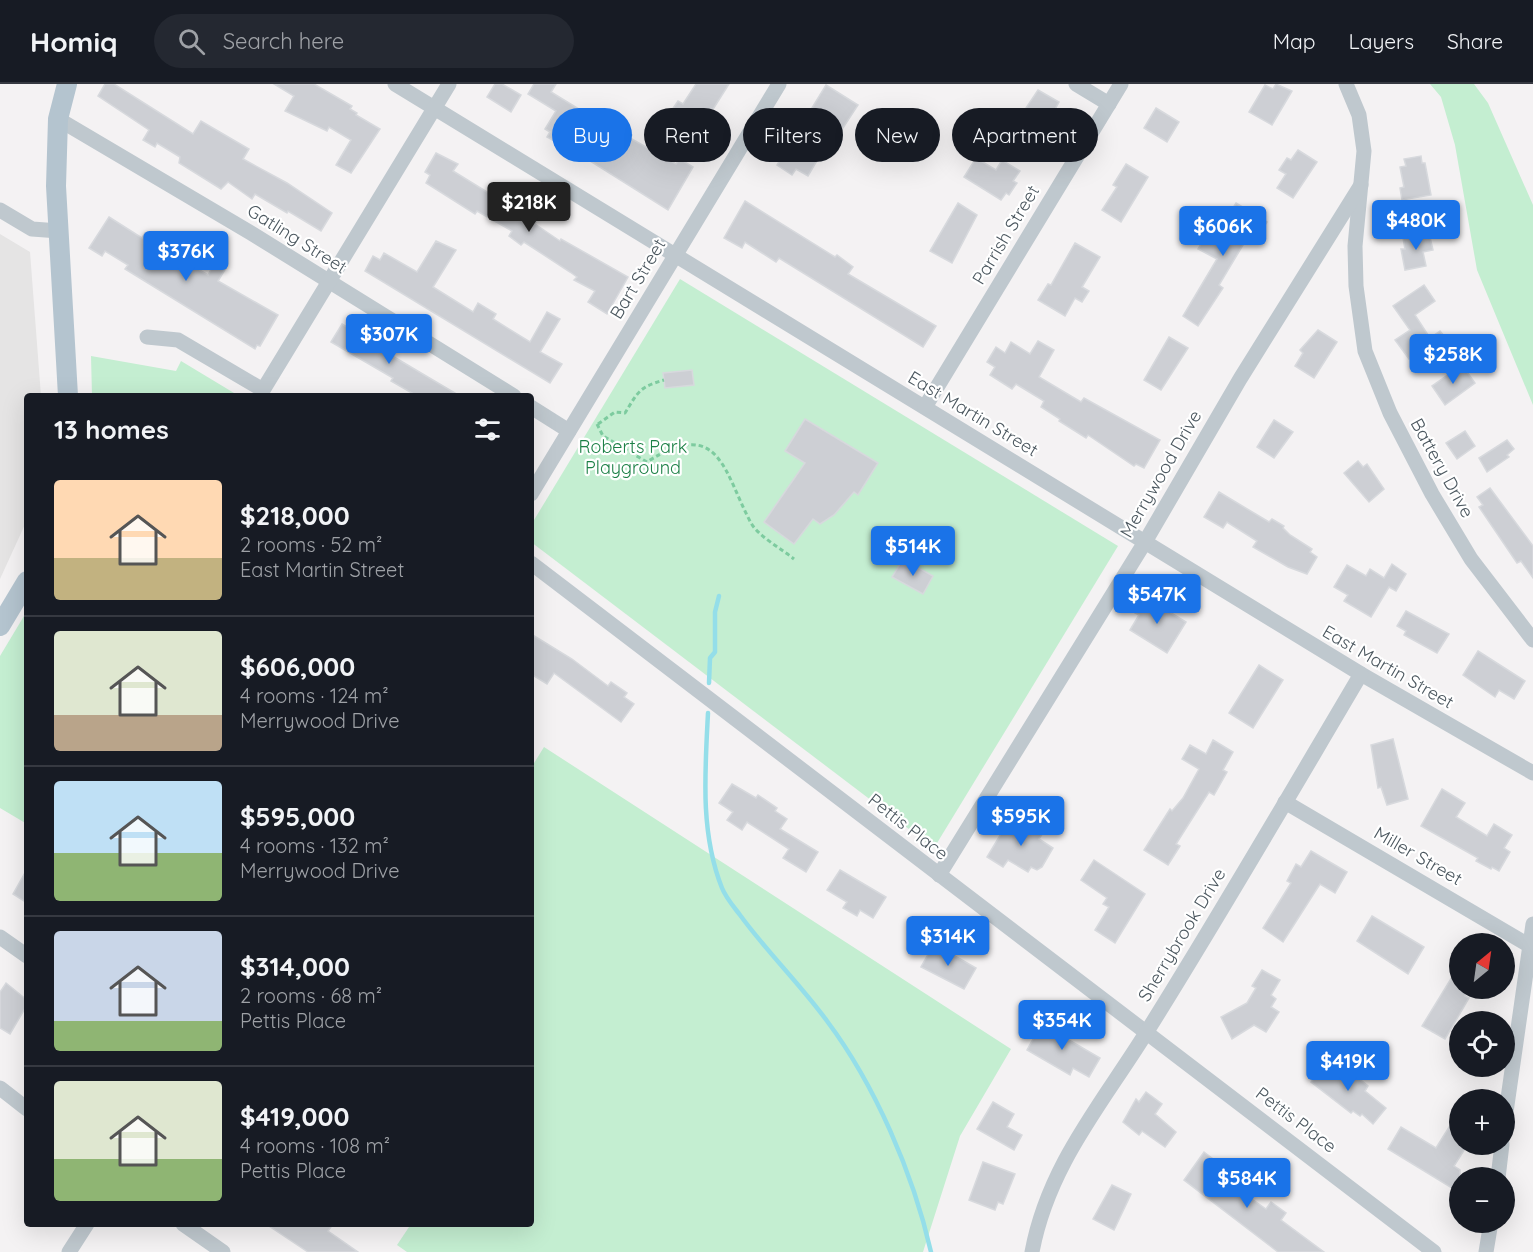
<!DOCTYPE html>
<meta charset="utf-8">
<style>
body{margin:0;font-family:Quicksand,sans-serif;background:#242831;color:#f1f3f6;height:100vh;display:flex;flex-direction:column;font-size:22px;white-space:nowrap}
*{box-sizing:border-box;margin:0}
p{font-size:20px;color:#9ea1a6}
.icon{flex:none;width:33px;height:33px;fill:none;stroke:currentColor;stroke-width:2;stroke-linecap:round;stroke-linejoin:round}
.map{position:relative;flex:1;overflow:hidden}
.side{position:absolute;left:24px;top:309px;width:510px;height:834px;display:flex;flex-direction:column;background:#171b24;border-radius:6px;box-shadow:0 6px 24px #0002}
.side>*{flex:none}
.hud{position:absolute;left:552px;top:24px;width:570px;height:54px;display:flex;gap:12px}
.needle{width:39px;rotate:29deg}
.controls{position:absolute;left:1449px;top:849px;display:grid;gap:12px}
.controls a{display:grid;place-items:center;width:66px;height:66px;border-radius:50%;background:#171b24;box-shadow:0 6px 24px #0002;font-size:30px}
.price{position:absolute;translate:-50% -51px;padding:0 14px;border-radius:6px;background:#1a73e8;color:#fff;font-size:20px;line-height:39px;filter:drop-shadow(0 2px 3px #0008)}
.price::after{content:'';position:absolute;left:50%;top:36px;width:18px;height:14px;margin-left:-9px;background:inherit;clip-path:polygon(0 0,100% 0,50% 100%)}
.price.current{background:#222;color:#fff}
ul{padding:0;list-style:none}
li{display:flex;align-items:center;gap:18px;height:150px;padding:0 30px}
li+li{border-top:2px solid #363941}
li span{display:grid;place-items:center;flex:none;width:168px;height:120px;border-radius:6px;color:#555}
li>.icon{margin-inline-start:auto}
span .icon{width:72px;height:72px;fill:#fffc;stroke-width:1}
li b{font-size:26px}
h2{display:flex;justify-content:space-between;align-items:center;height:72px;padding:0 30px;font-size:26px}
.chip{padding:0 21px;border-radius:27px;background:#171b24;box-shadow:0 6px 24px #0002;font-size:21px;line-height:54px}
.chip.current{background:#1a73e8;color:#fff}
header{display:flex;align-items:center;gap:36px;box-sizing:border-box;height:84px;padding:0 30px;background:#171b24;border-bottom:2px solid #363941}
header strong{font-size:28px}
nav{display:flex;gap:33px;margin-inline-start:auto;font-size:21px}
.search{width:420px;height:54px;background:#242831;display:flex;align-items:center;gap:15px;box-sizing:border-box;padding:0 21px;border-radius:33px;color:#9ea1a6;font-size:22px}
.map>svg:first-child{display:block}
.education{fill:#e5e4e4}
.green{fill:#c4eed1}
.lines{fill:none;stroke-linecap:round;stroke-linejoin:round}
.stream{stroke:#94dee9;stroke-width:4.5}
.building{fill:#cdcfd4;stroke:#d7d9dd;stroke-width:1.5}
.path{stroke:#7dcb9f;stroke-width:3;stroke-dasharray:4.5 3;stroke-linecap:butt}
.minor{stroke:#bfc8ce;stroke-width:15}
.major{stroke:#b4c4cf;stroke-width:20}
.labels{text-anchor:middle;stroke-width:4.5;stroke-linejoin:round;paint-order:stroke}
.street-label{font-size:18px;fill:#4b575f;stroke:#fff}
.park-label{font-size:18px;fill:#1c8046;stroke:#fff}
</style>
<header>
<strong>Homiq</strong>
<div class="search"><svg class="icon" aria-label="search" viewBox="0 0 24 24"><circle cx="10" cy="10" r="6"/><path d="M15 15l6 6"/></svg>Search here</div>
<nav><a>Map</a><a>Layers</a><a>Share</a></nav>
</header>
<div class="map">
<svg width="1533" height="1168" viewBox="0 0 1533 1168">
<rect width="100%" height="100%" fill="#f4f2f3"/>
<polygon class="education" points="0,150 30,168 41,312 27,312 27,436 0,495"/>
<g class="green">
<polygon points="1430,0 1474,0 1488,19 1533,121 1533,321 1477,186 1455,61 1441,13"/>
<polygon points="680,195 1118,462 934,764 531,458 531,441"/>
<polygon points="91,272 176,287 181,277 239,312 92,312"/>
<polygon points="27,527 27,740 0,724 0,572"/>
<polygon points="544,663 1011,965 960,1052 923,1168 407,1168 397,1161 411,1140 531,1140 531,684"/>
</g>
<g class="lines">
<g class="stream">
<polyline points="709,599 710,574 715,568 715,528 719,512"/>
<path d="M708 629C705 688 700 749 722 804 726 814 734 823 740 831 767 868 800 900 827 937 875 1001 913 1089 931 1168"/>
</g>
</g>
<g class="building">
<polygon points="105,0 114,0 193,50 201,37 249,65 243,75 287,99 332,129 321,147 288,127 287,129 255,110 252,115 228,98 221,105 179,79 180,73 157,59 155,63 143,56 149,46 98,12"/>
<polygon points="274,0 314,0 352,22 350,25 357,29 356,31 380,45 351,89 336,81 351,56 329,43 327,47 285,27 294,12"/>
<polygon points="495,0 502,0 521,11 511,28 487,13"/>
<polygon points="534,0 556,0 551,8 587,30 582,38 613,57 621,45 632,51 630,54 676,80 680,75 693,83 668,126 568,63 567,64 547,53 550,48 545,45 556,27 528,10"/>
<polygon points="696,0 729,0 710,30 698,25 685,44 667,33 678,17 683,20"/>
<polygon points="1276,0 1292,7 1272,41 1249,28 1265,1 1273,5"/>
<polygon points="826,1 858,21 837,53 832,51 808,92 796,85 792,91 777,81"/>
<polygon points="1038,6 1059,18 1038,56 1014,42"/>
<polygon points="1156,24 1179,38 1167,58 1144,44"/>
<polygon points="1298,66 1317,78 1293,114 1277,104 1286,90 1279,86 1287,74 1291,76"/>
<polygon points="436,69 458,80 453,87 536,138 535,140 560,157 561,155 628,193 607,230 588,218 595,207 574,196 577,193 570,188 524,158 521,161 509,152 512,147 477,127 475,130 426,99 430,91 425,88"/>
<polygon points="1421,72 1422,79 1425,79 1431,111 1402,116 1400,104 1404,103 1400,83 1406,82 1404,75"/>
<polygon points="976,74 996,86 1002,76 1020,87 1013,97 1017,99 1009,111 1006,109 1001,116 964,93"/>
<polygon points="1126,80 1148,93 1121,138 1102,126 1117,103 1113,101"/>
<polygon points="745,117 835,173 837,171 853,183 848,190 936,242 923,263 779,174 776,178 745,158 742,164 724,154"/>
<polygon points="958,119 977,131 952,179 930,167"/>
<polygon points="1236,119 1267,138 1256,155 1249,151 1219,201 1223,204 1198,242 1183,232 1217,175 1198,165 1210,146 1217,150"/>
<polygon points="109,133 142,154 145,149 173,166 176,160 191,169 186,178 208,191 215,178 226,184 218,197 278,231 260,262 257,261 255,265 125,185 128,181 105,167 102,172 89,164"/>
<polygon points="1429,149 1433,166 1423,168 1426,182 1405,186 1401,165 1405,165 1403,154"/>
<polygon points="436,157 456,166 433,203 473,228 478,219 496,230 493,235 530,258 547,228 560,235 540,268 562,280 550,299 365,187 373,172 380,176 384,169 417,188"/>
<polygon points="1075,159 1100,173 1082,203 1089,207 1082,218 1075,214 1065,232 1038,216 1048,200 1051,201"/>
<polygon points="1424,201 1435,217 1415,231 1430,254 1440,247 1460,271 1449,280 1432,260 1409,275 1395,256 1410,246 1393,222"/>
<polygon points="342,240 389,270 460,312 417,312 391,297 393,294 331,258"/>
<polygon points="1318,246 1337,258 1314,294 1295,282 1303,269 1300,266"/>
<polygon points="1169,253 1188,264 1161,306 1144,296"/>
<polygon points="1038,257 1054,266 1039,293 1081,318 1084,314 1160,356 1144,384 1136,380 1134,382 1088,351 1086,354 1059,337 1060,335 1041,323 1044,317 1016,300 1012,305 990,291 995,283 987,278 996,263 1005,269 1011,258 1030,270"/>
<polygon points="1462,281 1475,299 1445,321 1432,302"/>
<polygon points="692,286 694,301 665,304 663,289"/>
<polygon points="805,335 878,379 858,411 854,408 834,431 820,440 813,435 794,460 764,438 805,379 785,367"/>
<polygon points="1274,336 1293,348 1274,374 1257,363"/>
<polygon points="1465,347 1475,362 1457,375 1446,359"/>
<polygon points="1507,356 1514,365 1507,371 1509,373 1487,388 1479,374"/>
<polygon points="1358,377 1363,383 1367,380 1384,405 1369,418 1344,389"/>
<polygon points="1490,404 1533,462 1533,494 1521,477 1517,479 1479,423 1483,421 1477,413"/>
<polygon points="1219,408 1269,438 1272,435 1284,442 1283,444 1290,451 1312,465 1310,468 1317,473 1307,490 1288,483 1253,463 1257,457 1227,438 1223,444 1204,433"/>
<polygon points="903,475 933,492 923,510 892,493"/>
<polygon points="1392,480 1406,490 1396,507 1389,503 1371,533 1344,517 1348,511 1334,503 1347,481 1366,492 1370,485 1384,494"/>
<polygon points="1145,513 1186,538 1167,569 1130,546 1139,531 1135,529"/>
<polygon points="1406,527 1449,550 1437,569 1404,551 1406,547 1397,542"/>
<polygon points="531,550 572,575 608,602 611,598 627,609 624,613 634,620 621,638 554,589 547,600 531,590"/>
<polygon points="1478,567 1525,597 1514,615 1499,606 1495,613 1463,591"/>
<polygon points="1259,581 1283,596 1253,644 1229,629"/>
<polygon points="1393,655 1408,715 1387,721 1381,703 1378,704 1371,661"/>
<polygon points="1213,656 1233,668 1223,686 1227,688 1214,711 1209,708 1176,760 1180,762 1168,781 1144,766 1170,725 1172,727 1183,714 1199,685 1182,675 1190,661 1206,670"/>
<polygon points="732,700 756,714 758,711 777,724 775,727 787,735 780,745 818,768 806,788 783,774 789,765 747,738 742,746 727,736 733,728 719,719"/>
<polygon points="1442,705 1465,719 1456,733 1487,752 1494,740 1512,751 1504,764 1510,768 1499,787 1492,783 1491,785 1476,777 1478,774 1421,742"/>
<polygon points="1023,735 1044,747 1039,755 1053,764 1042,783 1037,786 1031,783 1028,788 1008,776 1003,783 987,773 1008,738 1017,744"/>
<polygon points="1311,767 1347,788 1335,809 1320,800 1283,858 1263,844 1291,799 1287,797 1296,780 1301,783"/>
<polygon points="1094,776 1145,810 1115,859 1095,846 1109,823 1103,820 1107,814 1081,796"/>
<polygon points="27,785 27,819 13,810"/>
<polygon points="840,786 886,813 873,834 860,826 857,832 843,824 847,818 827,806"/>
<polygon points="1372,832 1424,863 1408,890 1357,857"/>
<polygon points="934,860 976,884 964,905 921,883"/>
<polygon points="1460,880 1460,904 1470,904 1465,912 1469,914 1445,955 1422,942"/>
<polygon points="1262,886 1280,896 1271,911 1276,915 1271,923 1279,928 1266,948 1254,941 1232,955 1221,933 1247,919 1256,904 1252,902"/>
<polygon points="6,899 27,916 27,921 10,950 0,944 0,908"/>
<polygon points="1043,937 1064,949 1062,952 1100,974 1089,993 1073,984 1070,991 1027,966"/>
<polygon points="1327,977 1342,989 1346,984 1368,1002 1365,1007 1386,1024 1373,1040 1362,1030 1360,1032 1353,1027 1351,1029 1311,998"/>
<polygon points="1146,1008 1162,1020 1155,1030 1176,1048 1165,1063 1142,1047 1139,1051 1123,1038 1136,1015 1139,1018"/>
<polygon points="993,1018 1014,1030 1007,1043 1022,1051 1014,1066 977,1045"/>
<polygon points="1451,1040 1460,1045 1460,1060 1468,1060 1454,1082 1460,1086 1460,1109 1388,1065 1401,1043 1436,1064"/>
<polygon points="1204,1068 1221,1081 1215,1089 1266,1125 1271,1118 1286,1129 1281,1136 1324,1168 1278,1168 1184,1096"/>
<polygon points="983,1078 1015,1090 1003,1120 998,1118 995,1126 969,1116"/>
<polygon points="1112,1101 1131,1110 1114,1146 1093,1135"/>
<polygon points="266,1140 333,1140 328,1147 358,1168 308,1168"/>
</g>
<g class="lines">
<g class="path">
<path d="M597 340 603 352 647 378C720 331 724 389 751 439 759 453 782 465 794 475"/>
<path d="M598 340 615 328 625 329C638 308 639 303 664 296"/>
</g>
<g class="minor">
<polyline points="395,0 1361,590 1533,689"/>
<polyline points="1076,0 1109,20"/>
<polyline points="1346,0 1359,31 1364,67 1355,162 1356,202 1365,267 1390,329 1432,410 1471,475 1533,556"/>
<polyline points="58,35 251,149 514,312"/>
<polyline points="0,126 32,145 59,147"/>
<polyline points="147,253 178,256 263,306 449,0"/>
<polyline points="531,323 569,347"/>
<polyline points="925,323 1121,0"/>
<polyline points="531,410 779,0"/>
<polyline points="531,479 1434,1168"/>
<polyline points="1285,718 1530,862"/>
<polyline points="939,791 1145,458 1240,295 1361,101"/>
<polyline points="0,853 27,872"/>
<polyline points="0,1004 27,1025"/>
<polyline points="1504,1042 1533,840"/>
<polyline points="1498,1094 1502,1060"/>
<polyline points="183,1140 223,1168"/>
<polyline points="69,1168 87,1140"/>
<path d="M1032 1168C1048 1082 1101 1021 1146 949 1220 831 1290 710 1361 590"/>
<polyline points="1486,1168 1491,1138"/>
</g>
<g class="major">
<polyline points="67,0 58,35 56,102 68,312"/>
<polyline points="0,542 27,497"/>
</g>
</g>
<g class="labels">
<g class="street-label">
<text transform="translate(1006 151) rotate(-59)" y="6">Parrish Street</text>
<text transform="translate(297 155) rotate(32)" y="6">Gatling Street</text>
<text transform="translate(638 195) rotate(-59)" y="6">Bart Street</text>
<text transform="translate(973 330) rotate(31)" y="6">East Martin Street</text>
<text transform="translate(1442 384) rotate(61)" y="6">Battery Drive</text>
<text transform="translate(1161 390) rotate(-60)" y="6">Merrywood Drive</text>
<text transform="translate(1388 583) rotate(30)" y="6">East Martin Street</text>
<text transform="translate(908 743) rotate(38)" y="6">Pettis Place</text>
<text transform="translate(1418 772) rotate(30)" y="6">Miller Street</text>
<text transform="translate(1182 851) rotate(-59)" y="6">Sherrybrook Drive</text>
<text transform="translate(1296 1036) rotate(37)" y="6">Pettis Place</text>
</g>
<g class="park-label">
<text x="633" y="369">Roberts Park<tspan x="633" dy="21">Playground</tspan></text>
</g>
</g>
</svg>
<div class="controls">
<a><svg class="needle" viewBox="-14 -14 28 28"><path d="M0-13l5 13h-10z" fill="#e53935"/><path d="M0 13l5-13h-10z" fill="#9ea1a6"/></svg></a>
<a><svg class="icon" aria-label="locate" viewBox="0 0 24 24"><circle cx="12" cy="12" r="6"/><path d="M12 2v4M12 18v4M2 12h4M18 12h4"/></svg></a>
<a>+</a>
<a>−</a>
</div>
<b class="price current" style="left:529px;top:149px">$218K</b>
<b class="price" style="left:1416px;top:167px">$480K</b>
<b class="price" style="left:1223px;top:173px">$606K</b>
<b class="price" style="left:186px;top:198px">$376K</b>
<b class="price" style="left:389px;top:281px">$307K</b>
<b class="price" style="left:1453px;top:301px">$258K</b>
<b class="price" style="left:913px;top:493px">$514K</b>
<b class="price" style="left:1157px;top:541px">$547K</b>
<b class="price" style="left:1021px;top:763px">$595K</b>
<b class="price" style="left:948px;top:883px">$314K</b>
<b class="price" style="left:1062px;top:967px">$354K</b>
<b class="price" style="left:1348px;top:1008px">$419K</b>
<b class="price" style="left:1247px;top:1125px">$584K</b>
<div class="hud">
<a class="chip current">Buy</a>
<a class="chip">Rent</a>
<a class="chip">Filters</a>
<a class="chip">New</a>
<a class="chip">Apartment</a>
</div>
<section class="side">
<h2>13 homes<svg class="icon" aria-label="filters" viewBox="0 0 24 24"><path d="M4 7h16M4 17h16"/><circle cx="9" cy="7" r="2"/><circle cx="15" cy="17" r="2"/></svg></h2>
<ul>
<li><span style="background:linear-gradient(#ffd9b3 65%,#c2b280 0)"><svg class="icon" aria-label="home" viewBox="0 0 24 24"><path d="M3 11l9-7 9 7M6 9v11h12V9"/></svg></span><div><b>$218,000</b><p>2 rooms · 52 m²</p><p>East Martin Street</p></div></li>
<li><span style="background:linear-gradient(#dfe7d0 70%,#b9a48a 0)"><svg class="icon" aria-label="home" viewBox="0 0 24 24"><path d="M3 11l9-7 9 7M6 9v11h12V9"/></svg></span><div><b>$606,000</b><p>4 rooms · 124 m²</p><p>Merrywood Drive</p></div></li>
<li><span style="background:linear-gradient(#bfe0f5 60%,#8fb573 0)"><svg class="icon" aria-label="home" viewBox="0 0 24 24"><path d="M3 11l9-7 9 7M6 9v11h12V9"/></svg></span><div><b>$595,000</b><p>4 rooms · 132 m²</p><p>Merrywood Drive</p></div></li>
<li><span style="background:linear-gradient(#c9d6e8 75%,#8fb573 0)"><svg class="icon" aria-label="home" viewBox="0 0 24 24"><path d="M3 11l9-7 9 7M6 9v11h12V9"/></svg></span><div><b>$314,000</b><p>2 rooms · 68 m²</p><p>Pettis Place</p></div></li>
<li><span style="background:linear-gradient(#dfe7d0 65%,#8fb573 0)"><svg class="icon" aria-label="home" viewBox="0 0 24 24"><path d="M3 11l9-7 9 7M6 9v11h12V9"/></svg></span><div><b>$419,000</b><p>4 rooms · 108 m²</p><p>Pettis Place</p></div></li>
</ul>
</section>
</div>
